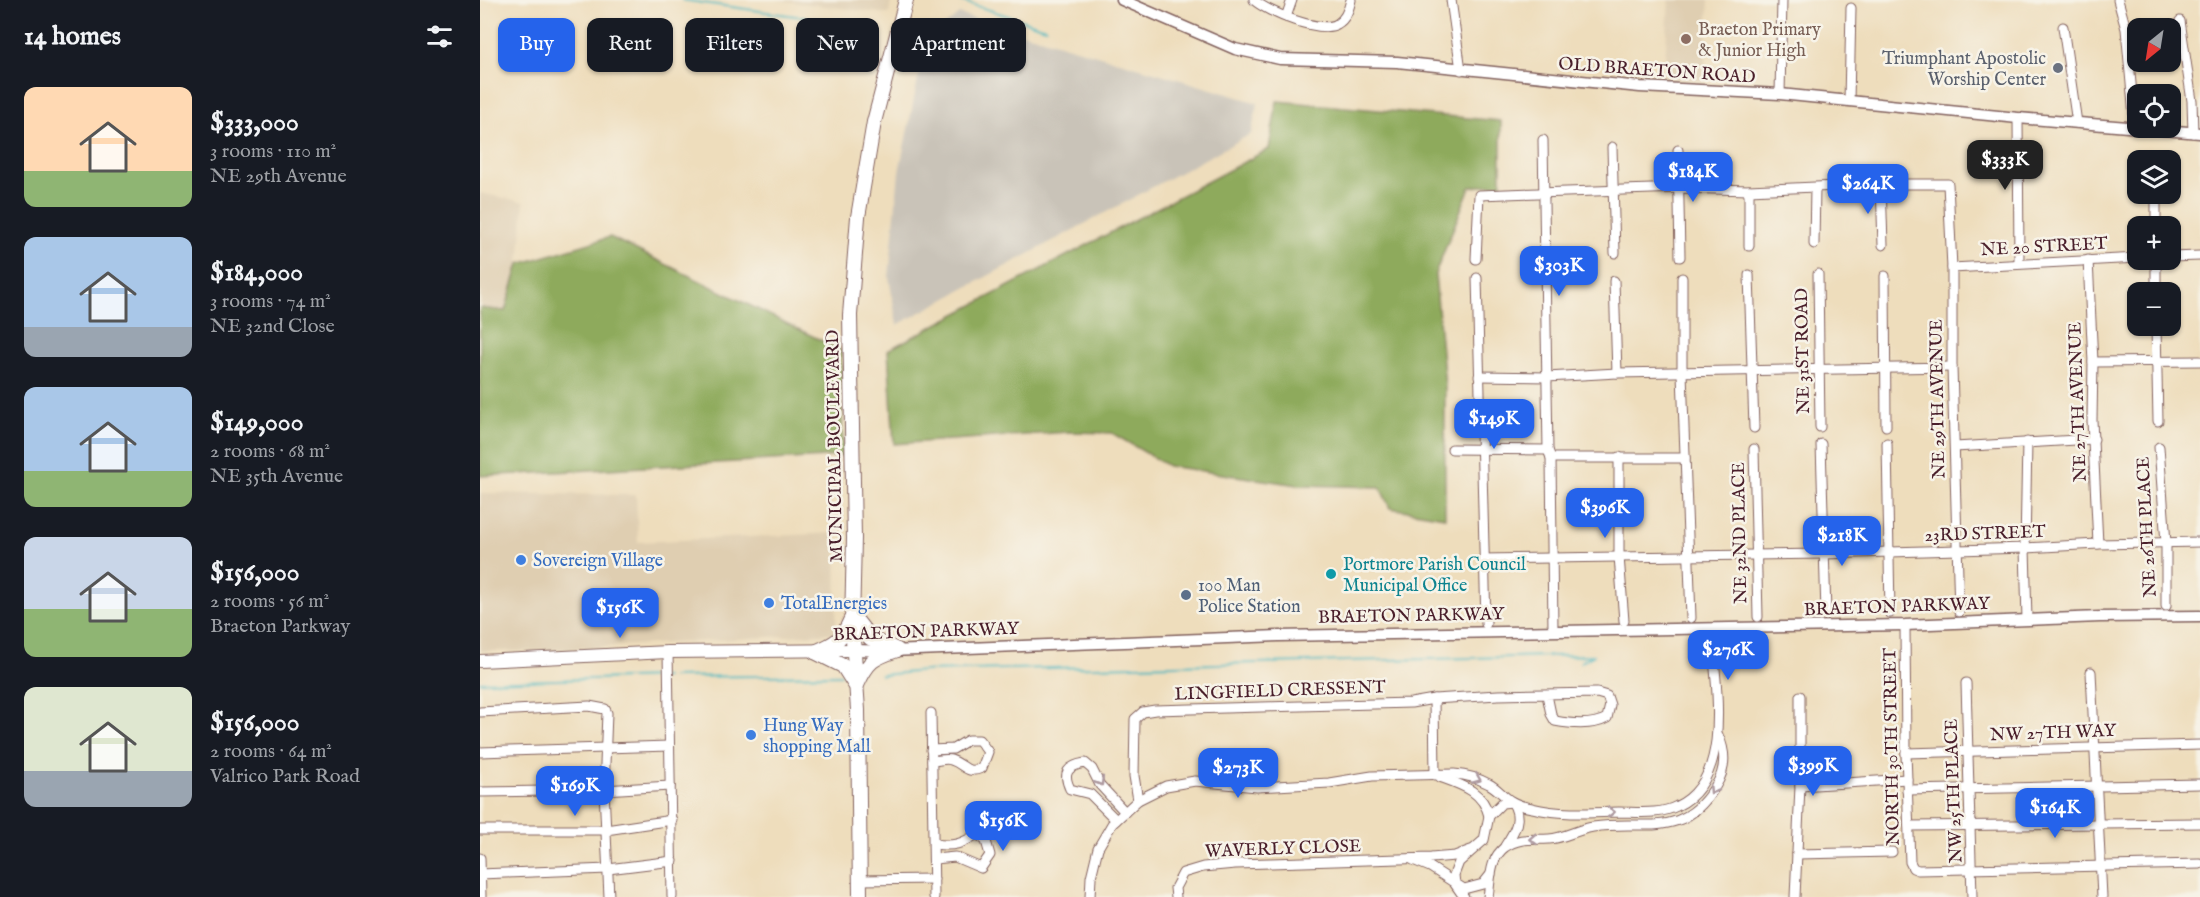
<!DOCTYPE html>
<meta charset="utf-8">
<style>
body{margin:0;font-family:"IM FELL English",serif;background:#20242c;color:#f1f3f6;height:100vh;display:flex;flex-direction:column;font-size:22px;white-space:nowrap}
*{box-sizing:border-box;margin:0}
p{font-size:20px;color:#9ea1a6}
.icon{flex:none;width:33px;height:33px;fill:none;stroke:currentColor;stroke-width:2;stroke-linecap:round;stroke-linejoin:round}
.map{position:relative;flex:1;overflow:hidden}
.panel{display:flex;flex-direction:column;background:#171b24;width:480px}
.panel>*{flex:none}
.top-card{position:absolute;left:18px;top:18px;width:570px;height:54px;display:flex;gap:12px}
.needle{width:39px;rotate:210deg}
.fabs{position:absolute;left:1647px;top:18px;display:grid;gap:12px}
.fabs a{display:grid;place-items:center;width:54px;height:54px;border-radius:12px;background:#171b24;box-shadow:0 2px 4px #0004;font-size:30px}
.price{position:absolute;translate:-50% -51px;padding:0 14px;border-radius:12px;background:#2563eb;color:#fff;font-size:20px;line-height:39px;filter:drop-shadow(0 2px 3px #0008)}
.price::after{content:'';position:absolute;left:50%;top:36px;width:18px;height:14px;margin-left:-9px;background:inherit;clip-path:polygon(0 0,100% 0,50% 100%)}
.price.selected{background:#222;color:#fff}
ul{padding:0;list-style:none}
li{display:flex;align-items:center;gap:18px;height:150px;padding:0 24px}
li span{display:grid;place-items:center;flex:none;width:168px;height:120px;border-radius:12px;color:#555}
li>.icon{margin-inline-start:auto}
span .icon{width:72px;height:72px;fill:#fffc;stroke-width:1}
li b{font-size:26px}
h2{display:flex;justify-content:space-between;align-items:center;height:72px;padding:0 24px;font-size:26px}
.pill{padding:0 21px;border-radius:12px;background:#171b24;box-shadow:0 2px 4px #0004;font-size:21px;line-height:54px}
.pill.selected{background:#2563eb;color:#fff}
main{display:flex;flex:1;min-height:0}
.map>svg:first-child{display:block}
.built{fill:#dfceb1}
.industrial{fill:#c9c3b8}
.forest{fill:#8eaa5c;stroke:#6c6444;stroke-width:1.5}
.lines{fill:none;stroke-linecap:round;stroke-linejoin:round}
.stream{stroke:#45b5bd;stroke-width:2}
.minor-casing{stroke:#83625e;stroke-width:11}
.tertiary-casing{stroke:#83625e;stroke-width:13}
.secondary-casing{stroke:#83625e;stroke-width:14}
.primary-casing{stroke:#83625e;stroke-width:16}
.minor{stroke:#fff;stroke-width:9}
.tertiary{stroke:#fff;stroke-width:10}
.secondary{stroke:#fff;stroke-width:12}
.primary{stroke:#fff;stroke-width:14}
.oneway{stroke:#ae9aa0}
.education-dot{fill:#8d6e63;stroke:#f7f3e8;stroke-width:2}
.worship-dot{fill:#6b7280;stroke:#f7f3e8;stroke-width:2}
.shop-dot{fill:#3f7fe0;stroke:#f7f3e8;stroke-width:2}
.culture-dot{fill:#0f9aa8;stroke:#f7f3e8;stroke-width:2}
.service-dot{fill:#5c6f8a;stroke:#f7f3e8;stroke-width:2}
.labels{text-anchor:middle;stroke-width:5;stroke-linejoin:round;paint-order:stroke}
.education-label{font-size:18px;fill:#785e54;stroke:#f7f3e8;text-anchor:start}
.worship-label{font-size:18px;fill:#5b616d;stroke:#f7f3e8;text-anchor:end}
.street-label{font-size:18px;fill:#4a1f2b;stroke:#f7f3e8}
.shop-label{font-size:18px;fill:#366cbe;stroke:#f7f3e8;text-anchor:start}
.culture-label{font-size:18px;fill:#0d838f;stroke:#f7f3e8;text-anchor:start}
.service-label{font-size:18px;fill:#4e5e75;stroke:#f7f3e8;text-anchor:start}
</style>
<main>
<section class="panel">
<h2>14 homes<svg class="icon" aria-label="filters" viewBox="0 0 24 24"><path d="M4 7h16M4 17h16"/><circle cx="9" cy="7" r="2"/><circle cx="15" cy="17" r="2"/></svg></h2>
<ul>
<li><span style="background:linear-gradient(#ffd9b3 70%,#8fb573 0)"><svg class="icon" aria-label="home" viewBox="0 0 24 24"><path d="M3 11l9-7 9 7M6 9v11h12V9"/></svg></span><div><b>$333,000</b><p>3 rooms · 110 m²</p><p>NE 29th Avenue</p></div></li>
<li><span style="background:linear-gradient(#a9c7e8 75%,#9aa5b1 0)"><svg class="icon" aria-label="home" viewBox="0 0 24 24"><path d="M3 11l9-7 9 7M6 9v11h12V9"/></svg></span><div><b>$184,000</b><p>3 rooms · 74 m²</p><p>NE 32nd Close</p></div></li>
<li><span style="background:linear-gradient(#a9c7e8 70%,#8fb573 0)"><svg class="icon" aria-label="home" viewBox="0 0 24 24"><path d="M3 11l9-7 9 7M6 9v11h12V9"/></svg></span><div><b>$149,000</b><p>2 rooms · 68 m²</p><p>NE 35th Avenue</p></div></li>
<li><span style="background:linear-gradient(#c9d6e8 60%,#8fb573 0)"><svg class="icon" aria-label="home" viewBox="0 0 24 24"><path d="M3 11l9-7 9 7M6 9v11h12V9"/></svg></span><div><b>$156,000</b><p>2 rooms · 56 m²</p><p>Braeton Parkway</p></div></li>
<li><span style="background:linear-gradient(#dfe7d0 70%,#9aa5b1 0)"><svg class="icon" aria-label="home" viewBox="0 0 24 24"><path d="M3 11l9-7 9 7M6 9v11h12V9"/></svg></span><div><b>$156,000</b><p>2 rooms · 64 m²</p><p>Valrico Park Road</p></div></li>
</ul>
</section>
<div class="map">
<svg width="1720" height="897" viewBox="0 0 1720 897">
<rect width="100%" height="100%" fill="#f7f3e8"/>
<filter id="ink" filterUnits="userSpaceOnUse"><feTurbulence type="fractalNoise" baseFrequency=".0167" numOctaves="2"/><feDisplacementMap in="SourceGraphic" scale="12" xChannelSelector="R" yChannelSelector="G"/><feConvolveMatrix kernelMatrix="1 2 1 2 8 2 1 2 1" color-interpolation-filters="sRGB"/></filter>
<filter id="wash" filterUnits="userSpaceOnUse"><feTurbulence type="fractalNoise" baseFrequency=".008" numOctaves="4" result="noise"/><feDisplacementMap in="SourceGraphic" scale="24" xChannelSelector="R" yChannelSelector="G"/><feGaussianBlur stdDeviation="1.35" result="paint"/><feColorMatrix in="noise" values="0 0 0 0 0 0 0 0 0 0 0 0 0 0 0 0 0 1.4 0 .05"/><feComposite in="paint" operator="in"/></filter>
<g filter="url(#wash)">
<rect width="100%" height="100%" fill="#eeddbc"/>
<g class="built">
<polygon points="296,0 411,0 409,14"/>
<polygon points="1189,0 1229,0 1224,81 1184,78"/>
<polygon points="0,193 44,202 39,264 25,311 0,308"/>
<polygon points="0,493 156,495 158,542 357,533 356,633 56,651 0,651"/>
</g>
<polygon class="industrial" points="479,14 778,103 771,134 417,325 409,277 419,172 446,41"/>
<g class="forest">
<polygon points="797,101 1021,121 1021,184 990,187 955,274 965,386 965,517 910,508 900,487 818,485 688,466 632,433 589,432 414,444 408,350 789,149"/>
<polygon points="130,237 361,350 363,456 0,476 0,308 25,311 39,264"/>
</g>
<g class="lines">
<g class="stream">
<polyline points="202,0 386,26"/>
<polyline points="478,0 566,28"/>
<polyline points="401,675 445,671 1114,655 1101,662"/>
<polyline points="192,677 361,675"/>
<polyline points="0,682 186,677"/>
</g>
</g>
</g>
<g filter="url(#ink)">
<g class="lines">
<defs>
<g id="minor">
<path d="M774 0C787 12 841 34 857 24 866 19 869 9 871 0"/>
<polyline points="971,0 981,70"/>
<polyline points="1638,0 1646,29 1655,127"/>
<polyline points="806,17 812,0"/>
<polyline points="1700,21 1712,101 1713,133"/>
<polyline points="1583,27 1597,123"/>
<polyline points="1300,94 1302,0"/>
<polyline points="1369,101 1371,8"/>
<polyline points="1538,118 1539,263"/>
<polyline points="1063,140 1068,450 1071,458 1073,630"/>
<polyline points="1132,147 1135,253"/>
<polyline points="1198,150 1200,257"/>
<polyline points="1401,184 1403,245"/>
<polyline points="1269,190 1269,246"/>
<polyline points="1676,194 1676,226"/>
<polyline points="1334,244 1335,188"/>
<polyline points="1690,257 1720,256"/>
<polyline points="996,259 999,195 1200,188 1269,190 1401,184 1468,184 1472,268 1472,367 1479,612"/>
<polyline points="1608,260 1613,362 1612,420 1618,544"/>
<polyline points="1676,260 1676,292"/>
<polyline points="1472,268 1658,258"/>
<polyline points="1338,274 1340,427"/>
<polyline points="1269,275 1274,428"/>
<polyline points="1405,276 1406,426"/>
<polyline points="997,278 1006,624"/>
<polyline points="1202,278 1202,373 1211,618"/>
<polyline points="1134,281 1137,373"/>
<polyline points="1676,326 1678,421"/>
<polyline points="1613,362 1720,361"/>
<polyline points="999,376 1067,377 1137,373 1472,367"/>
<polyline points="1407,443 1410,613"/>
<polyline points="1341,444 1346,614"/>
<polyline points="1475,447 1614,439"/>
<polyline points="1679,447 1686,543 1686,606"/>
<polyline points="972,449 1068,450"/>
<polyline points="1274,449 1278,617"/>
<polyline points="1139,457 1139,556 1144,621"/>
<polyline points="1071,458 1205,458"/>
<polyline points="1003,559 1343,554 1545,548 1618,544 1720,542"/>
<polyline points="1547,620 1545,548 1547,442"/>
<polyline points="1425,625 1426,753 1430,862 1433,868 1438,870 1720,864"/>
<polyline points="188,652 192,897"/>
<polyline points="1611,672 1622,897"/>
<polyline points="1486,683 1492,897"/>
<path d="M954 699 1018 695 1117 693 1127 696 1130 705 1127 718C1113 726 1091 724 1075 721L1071 714 1067 695"/>
<polyline points="0,712 109,706 125,709 127,713 124,790 129,897"/>
<polyline points="451,713 454,897"/>
<path d="M451 750 473 749 488 740H499L508 752 502 768C485 775 485 764 471 760 466 758 457 761 452 761"/>
<polyline points="0,752 189,746"/>
<polyline points="1426,753 1720,745"/>
<path d="M960 777C982 785 1003 791 1009 816"/>
<polyline points="1320,786 1427,779"/>
<polyline points="1427,790 1720,784"/>
<polyline points="0,792 124,790 190,786"/>
<polyline points="658,800 654,776 655,719 663,712 675,710 931,703 954,699 955,775"/>
<path d="M636 820 610 794 590 789C582 772 588 766 605 763L612 769 620 785 645 812"/>
<polyline points="1429,826 1720,823"/>
<polyline points="0,830 126,830 192,820"/>
<path d="M1025 846C1035 831 1043 818 1032 802"/>
<polyline points="1317,854 1412,852"/>
<polyline points="0,858 1,897"/>
<path d="M455 859 475 857 501 868 510 855 506 841 497 834C482 844 473 847 455 844"/>
<polyline points="933,860 950,867 984,889 1003,884 1011,874"/>
<polyline points="0,874 128,869 193,861"/>
<polyline points="380,880 454,879"/>
<path d="M610 897 611 877 618 848 632 824 658 800 686 786 715 781 777 787 849 783 892 776 974 774C987 775 998 778 1009 784 1017 788 1023 796 1031 801 1036 804 1045 807 1052 808 1079 815 1111 813 1139 812 1157 812 1180 815 1197 806 1255 779 1235 680 1231 629"/>
<polyline points="696,897 695,888 703,873 723,867 755,864 951,858 975,856 991,850"/>
<polyline points="984,897 975,884 974,875 979,862 1004,840 1009,816 1022,803 1032,802"/>
<path d="M1008 897C1011 879 1009 859 1025 847 1039 837 1053 840 1069 839 1085 838 1098 829 1113 827 1165 819 1201 841 1235 787 1246 770 1246 752 1238 735"/>
<polyline points="1315,897 1320,786 1320,696"/>
</g>
<g id="tertiary">
<polyline points="642,0 755,49 800,59 917,62 1160,87 1300,94 1538,118 1720,133"/>
<polyline points="374,650 411,651 799,636 1425,625 1620,617 1720,616"/>
</g>
<polyline id="secondary" points="0,661 188,652 374,650"/>
<g id="primary">
<polyline points="373,616 390,638 417,650"/>
<polyline points="335,652 363,666 375,685"/>
<path d="M335 652C356 643 362 640 371 619"/>
<path d="M377 685C388 661 393 658 417 650"/>
<polyline points="380,897 378,710 372,625 374,538 370,315 378,217 394,122 426,0"/>
</g>
</defs>
<use href="#minor" class="minor-casing"/>
<use href="#tertiary" class="tertiary-casing"/>
<use href="#secondary" class="secondary-casing"/>
<use href="#primary" class="primary-casing"/>
<use href="#minor" class="minor"/>
<use href="#tertiary" class="tertiary"/>
<use href="#secondary" class="secondary"/>
<use href="#primary" class="primary"/>
</g>
<defs><path id="oneway-chevron" d="M-2-3.5L2.5 0L-2 3.5" fill="none" stroke-width="1.6" stroke-linecap="round" stroke-linejoin="round" transform="scale(1.5)"/></defs>
<g class="oneway">
<use href="#oneway-chevron" transform="translate(997 779) rotate(22)"/>
<use href="#oneway-chevron" transform="translate(620 782) rotate(59)"/>
<use href="#oneway-chevron" transform="translate(1233 790) rotate(123)"/>
<use href="#oneway-chevron" transform="translate(1131 812)"/>
<use href="#oneway-chevron" transform="translate(1053 839) rotate(177)"/>
</g>
</g>
<circle class="education-dot" cx="1206" cy="39" r="6"/>
<circle class="worship-dot" cx="1578" cy="68" r="6"/>
<g class="shop-dot">
<circle cx="41" cy="560" r="6"/>
<circle cx="289" cy="603" r="6"/>
<circle cx="271" cy="735" r="6"/>
</g>
<circle class="culture-dot" cx="851" cy="574" r="6"/>
<circle class="service-dot" cx="706" cy="595" r="6"/>
<g class="labels">
<g class="education-label">
<text x="1218" y="35">Braeton Primary<tspan x="1218" dy="21">&amp; Junior High</tspan></text>
</g>
<g class="worship-label">
<text x="1566" y="64">Triumphant Apostolic<tspan x="1566" dy="21">Worship Center</tspan></text>
</g>
<g class="street-label">
<text transform="translate(1177 70) rotate(4)" y="6">OLD BRAETON ROAD</text>
<text transform="translate(1564 246) rotate(-3)" y="6">NE 20 STREET</text>
<text transform="translate(1322 351) rotate(-91)" y="6">NE 31ST ROAD</text>
<text transform="translate(1457 399) rotate(-91)" y="6">NE 29TH AVENUE</text>
<text transform="translate(1597 402) rotate(-92)" y="6">NE 27TH AVENUE</text>
<text transform="translate(354 446) rotate(-91)" y="6">MUNICIPAL BOULEVARD</text>
<text transform="translate(1666 527) rotate(-93)" y="6">NE 26TH PLACE</text>
<text transform="translate(1259 533) rotate(-91)" y="6">NE 32ND PLACE</text>
<text transform="translate(1505 533) rotate(-2)" y="6">23RD STREET</text>
<text transform="translate(1417 606) rotate(-2)" y="6">BRAETON PARKWAY</text>
<text transform="translate(931 615) rotate(-1)" y="6">BRAETON PARKWAY</text>
<text transform="translate(446 631) rotate(-2)" y="6">BRAETON PARKWAY</text>
<text transform="translate(800 690) rotate(-2)" y="6">LINGFIELD CRESSENT</text>
<text transform="translate(1573 732) rotate(-2)" y="6">NW 27TH WAY</text>
<text transform="translate(1411 747) rotate(-91)" y="6">NORTH 30TH STREET</text>
<text transform="translate(1473 791) rotate(-92)" y="6">NW 25TH PLACE</text>
<text transform="translate(803 848) rotate(-2)" y="6">WAVERLY CLOSE</text>
</g>
<g class="shop-label">
<text x="53" y="566">Sovereign Village</text>
<text x="301" y="609">TotalEnergies</text>
<text x="283" y="731">Hung Way<tspan x="283" dy="21">shopping Mall</tspan></text>
</g>
<g class="culture-label">
<text x="863" y="570">Portmore Parish Council<tspan x="863" dy="21">Municipal Office</tspan></text>
</g>
<g class="service-label">
<text x="718" y="591">100 Man<tspan x="718" dy="21">Police Station</tspan></text>
</g>
</g>
</svg>
<div class="fabs">
<a><svg class="needle" viewBox="-14 -14 28 28"><path d="M0-13l5 13h-10z" fill="#e53935"/><path d="M0 13l5-13h-10z" fill="#9ea1a6"/></svg></a>
<a><svg class="icon" aria-label="locate" viewBox="0 0 24 24"><circle cx="12" cy="12" r="6"/><path d="M12 2v4M12 18v4M2 12h4M18 12h4"/></svg></a>
<a><svg class="icon" aria-label="layers" viewBox="0 0 24 24"><path d="M12 4l9 5-9 5-9-5zM3 14l9 5 9-5"/></svg></a>
<a>+</a>
<a>−</a>
</div>
<b class="price selected" style="left:1525px;top:191px">$333K</b>
<b class="price" style="left:1213px;top:203px">$184K</b>
<b class="price" style="left:1388px;top:215px">$264K</b>
<b class="price" style="left:1079px;top:297px">$303K</b>
<b class="price" style="left:1014px;top:450px">$149K</b>
<b class="price" style="left:1125px;top:539px">$396K</b>
<b class="price" style="left:1362px;top:567px">$218K</b>
<b class="price" style="left:140px;top:639px">$156K</b>
<b class="price" style="left:1248px;top:681px">$276K</b>
<b class="price" style="left:1333px;top:797px">$399K</b>
<b class="price" style="left:758px;top:799px">$273K</b>
<b class="price" style="left:95px;top:817px">$169K</b>
<b class="price" style="left:1575px;top:839px">$164K</b>
<b class="price" style="left:523px;top:852px">$156K</b>
<div class="top-card">
<a class="pill selected">Buy</a>
<a class="pill">Rent</a>
<a class="pill">Filters</a>
<a class="pill">New</a>
<a class="pill">Apartment</a>
</div>
</div>
</main>
